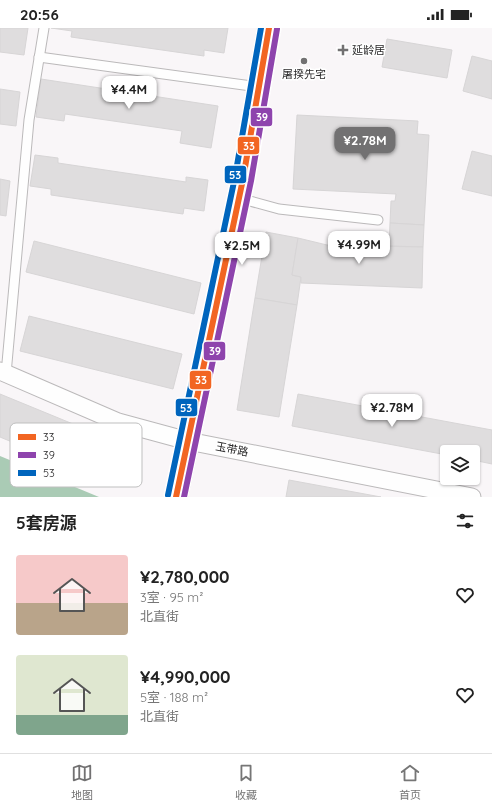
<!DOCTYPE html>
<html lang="zh">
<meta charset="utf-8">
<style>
body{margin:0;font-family:Quicksand,"Noto Sans SC",sans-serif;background:#f6f6f6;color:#222;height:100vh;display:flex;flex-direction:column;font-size:15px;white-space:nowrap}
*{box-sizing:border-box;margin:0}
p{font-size:13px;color:#767676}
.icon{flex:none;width:22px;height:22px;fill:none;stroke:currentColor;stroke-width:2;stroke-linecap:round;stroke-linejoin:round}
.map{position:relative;height:469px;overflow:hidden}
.panel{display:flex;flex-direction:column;background:#fff;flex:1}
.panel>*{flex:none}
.controls{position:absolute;left:440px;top:417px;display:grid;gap:8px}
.controls a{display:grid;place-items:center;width:40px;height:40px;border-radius:4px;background:#fff;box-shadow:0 1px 3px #0004;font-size:20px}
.price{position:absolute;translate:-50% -34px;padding:0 9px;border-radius:8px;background:#fff;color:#222;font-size:13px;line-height:26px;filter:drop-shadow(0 1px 2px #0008)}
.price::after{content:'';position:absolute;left:50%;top:24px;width:12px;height:9px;margin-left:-6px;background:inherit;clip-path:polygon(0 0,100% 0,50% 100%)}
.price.selected{background:#727172;color:#fff}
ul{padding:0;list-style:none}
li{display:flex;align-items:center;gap:12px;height:100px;padding:0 16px}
li span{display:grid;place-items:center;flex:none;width:112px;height:80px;border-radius:4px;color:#555}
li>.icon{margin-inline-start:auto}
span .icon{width:48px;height:48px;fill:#fffc;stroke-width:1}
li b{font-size:17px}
h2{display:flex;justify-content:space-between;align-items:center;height:48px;padding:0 16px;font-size:17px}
.status{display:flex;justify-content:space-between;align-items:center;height:28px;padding:0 20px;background:#fff;direction:ltr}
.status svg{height:11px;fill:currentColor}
.tab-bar{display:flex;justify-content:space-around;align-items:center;height:56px;border-top:1px solid #e0e0e0;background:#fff;font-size:11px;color:#767676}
.tab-bar a{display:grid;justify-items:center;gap:2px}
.tab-bar .selected{color:#727172}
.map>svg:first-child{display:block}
.water{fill:#aacbb5}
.building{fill:#dfddde;stroke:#d7d5d6}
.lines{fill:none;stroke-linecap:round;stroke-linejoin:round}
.service-casing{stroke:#bbb9ba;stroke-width:11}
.minor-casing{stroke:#bbb9ba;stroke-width:19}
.tertiary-casing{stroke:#bbb9ba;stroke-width:24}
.service{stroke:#fefefe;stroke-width:9}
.minor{stroke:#fefefe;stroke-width:17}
.tertiary{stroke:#fefefe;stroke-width:22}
.bus-1-casing{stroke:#fff;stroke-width:9}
.bus-2-casing{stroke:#fff;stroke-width:9}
.bus-3-casing{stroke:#fff;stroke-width:9}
.bus-1{stroke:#f26522;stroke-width:6}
.bus-2{stroke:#8e44ad;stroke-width:6}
.bus-3{stroke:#0065bd;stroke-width:6}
.poi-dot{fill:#727172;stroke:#fff;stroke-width:1.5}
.labels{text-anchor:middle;stroke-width:3;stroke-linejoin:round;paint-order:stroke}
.poi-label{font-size:11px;fill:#2a292a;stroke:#fff;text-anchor:start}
.street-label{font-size:11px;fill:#2a292a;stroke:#fff}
.key{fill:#fff;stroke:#bfbfbf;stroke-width:1}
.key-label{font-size:11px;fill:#2a292a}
.line-badge{stroke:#fff;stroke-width:1.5}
.badge-label{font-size:11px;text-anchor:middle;font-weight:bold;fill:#fff}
</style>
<div class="status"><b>20:56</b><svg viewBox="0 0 49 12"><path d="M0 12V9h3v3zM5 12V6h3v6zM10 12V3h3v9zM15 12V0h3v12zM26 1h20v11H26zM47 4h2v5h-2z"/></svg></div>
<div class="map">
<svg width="492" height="469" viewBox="0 0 492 469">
<rect width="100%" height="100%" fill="#f9f6f8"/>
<polygon class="water" points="0,428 99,469 0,469"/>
<g class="building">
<polygon points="0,0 28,0 24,27 0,24"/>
<polygon points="51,0 228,0 224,25 204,22 204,28 71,9 72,3"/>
<polygon points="387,11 452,22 447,50 382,39"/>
<polygon points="472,28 492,33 492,71 463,63"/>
<polygon points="41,51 218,78 211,120 180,115 182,103 65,86 64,93 36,89"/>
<polygon points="0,61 20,64 16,98 0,96"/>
<polygon points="297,87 418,93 417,106 429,107 424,197 390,195 391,173 395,173 396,166 293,161"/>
<polygon points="472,123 492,128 492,168 462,161"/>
<polygon points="35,127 58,130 58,135 186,154 186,149 208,152 204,183 184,180 183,186 51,167 51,161 30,158"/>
<polygon points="0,151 10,153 6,188 0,187"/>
<polygon points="390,195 424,197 423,219 389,218"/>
<polygon points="266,204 298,210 292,247 301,249 297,277 255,270"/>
<polygon points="298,210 327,217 423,219 422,260 301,255 301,249 292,247"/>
<polygon points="34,213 201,255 194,286 26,244"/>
<polygon points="255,270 297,277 279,389 237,382"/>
<polygon points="29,288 182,326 173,361 20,323"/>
<polygon points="0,366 112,412 96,449 0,409"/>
<polygon points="298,366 492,402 492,436 473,432 473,424 447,424 447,427 292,398"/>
<polygon points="289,452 381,469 286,469"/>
</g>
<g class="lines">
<defs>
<g id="service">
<polyline points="39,29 259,59"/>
<polyline points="239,170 279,181 378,192"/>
<polyline points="6,346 29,92 44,0"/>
</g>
<polyline id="minor" points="0,343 118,394 188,413 472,469"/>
<polyline id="tertiary" points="176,469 243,151 269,0"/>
</defs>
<use href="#service" class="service-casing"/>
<use href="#minor" class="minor-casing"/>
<use href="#tertiary" class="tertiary-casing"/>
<use href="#service" class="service"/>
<use href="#minor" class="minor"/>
<use href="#tertiary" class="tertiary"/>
<defs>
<polyline id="bus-1" points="176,469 243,151 269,0"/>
<polyline id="bus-2" points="184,469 251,153 277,1"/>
<polyline id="bus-3" points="168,467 235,149 261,0"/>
</defs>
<use href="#bus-1" class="bus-1-casing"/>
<use href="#bus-2" class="bus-2-casing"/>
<use href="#bus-3" class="bus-3-casing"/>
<use href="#bus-1" class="bus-1"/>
<use href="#bus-2" class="bus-2"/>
<use href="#bus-3" class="bus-3"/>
</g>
<g class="poi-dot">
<path d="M341 16h4v4h4v4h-4v4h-4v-4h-4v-4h4z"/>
<circle cx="304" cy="33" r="4"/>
</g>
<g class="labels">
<g class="poi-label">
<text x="352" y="26">延龄居</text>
<text x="304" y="50" text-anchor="middle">屠揆先宅</text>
</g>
<g class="street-label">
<text transform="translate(232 421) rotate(11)" y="4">玉带路</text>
</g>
</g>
<rect x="10" y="395" width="132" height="64" rx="6" class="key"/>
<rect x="18" y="406" width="18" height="6" fill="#f26522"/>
<rect x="18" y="424" width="18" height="6" fill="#8e44ad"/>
<rect x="18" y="442" width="18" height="6" fill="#0065bd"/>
<g class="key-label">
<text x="43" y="413">33</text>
<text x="43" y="431">39</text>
<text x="43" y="449">53</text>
</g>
<g class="line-badge">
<rect x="250" y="79" width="23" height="20" rx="4" fill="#8e44ad"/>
<rect x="237" y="108" width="23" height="19" rx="4" fill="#f26522"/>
<rect x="224" y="137" width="23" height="19" rx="4" fill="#0065bd"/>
<rect x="203" y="313" width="23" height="20" rx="4" fill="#8e44ad"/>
<rect x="189" y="342" width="23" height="20" rx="4" fill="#f26522"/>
<rect x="175" y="370" width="23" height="19" rx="4" fill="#0065bd"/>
</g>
<g class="badge-label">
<text x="262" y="93">39</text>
<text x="249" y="122">33</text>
<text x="235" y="151">53</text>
<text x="215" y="327">39</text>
<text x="201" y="356">33</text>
<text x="186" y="384">53</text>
</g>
</svg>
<div class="controls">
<a><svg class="icon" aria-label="layers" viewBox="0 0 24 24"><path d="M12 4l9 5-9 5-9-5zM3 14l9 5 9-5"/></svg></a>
</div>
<b class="price" style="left:129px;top:82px">¥4.4M</b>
<b class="price selected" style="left:365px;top:133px">¥2.78M</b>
<b class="price" style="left:359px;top:237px">¥4.99M</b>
<b class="price" style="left:242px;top:238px">¥2.5M</b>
<b class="price" style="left:392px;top:400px">¥2.78M</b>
</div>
<section class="panel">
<h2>5套房源<svg class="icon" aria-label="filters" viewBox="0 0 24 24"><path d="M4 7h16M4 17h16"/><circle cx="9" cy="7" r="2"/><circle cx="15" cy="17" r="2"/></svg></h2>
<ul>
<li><span style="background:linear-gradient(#f6c9c9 60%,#b9a48a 0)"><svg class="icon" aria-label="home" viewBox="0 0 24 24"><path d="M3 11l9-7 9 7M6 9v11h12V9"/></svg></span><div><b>¥2,780,000</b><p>3室 · 95 m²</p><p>北直街</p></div><svg class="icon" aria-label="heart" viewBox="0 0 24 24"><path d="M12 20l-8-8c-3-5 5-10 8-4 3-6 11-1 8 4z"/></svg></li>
<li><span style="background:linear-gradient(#dfe7d0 75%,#7fa58c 0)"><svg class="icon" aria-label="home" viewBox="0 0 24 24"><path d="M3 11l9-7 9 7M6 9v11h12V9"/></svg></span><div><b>¥4,990,000</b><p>5室 · 188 m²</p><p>北直街</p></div><svg class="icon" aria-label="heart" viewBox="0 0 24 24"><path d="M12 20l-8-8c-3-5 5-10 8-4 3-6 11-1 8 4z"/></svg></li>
</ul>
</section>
<nav class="tab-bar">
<a class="selected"><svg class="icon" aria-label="map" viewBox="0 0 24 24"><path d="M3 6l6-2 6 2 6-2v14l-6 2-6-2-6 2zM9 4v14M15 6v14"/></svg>地图</a>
<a><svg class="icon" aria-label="saved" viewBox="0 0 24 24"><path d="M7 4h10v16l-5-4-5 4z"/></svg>收藏</a>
<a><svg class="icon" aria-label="home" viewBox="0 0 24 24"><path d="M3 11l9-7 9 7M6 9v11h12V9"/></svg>首页</a>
</nav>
